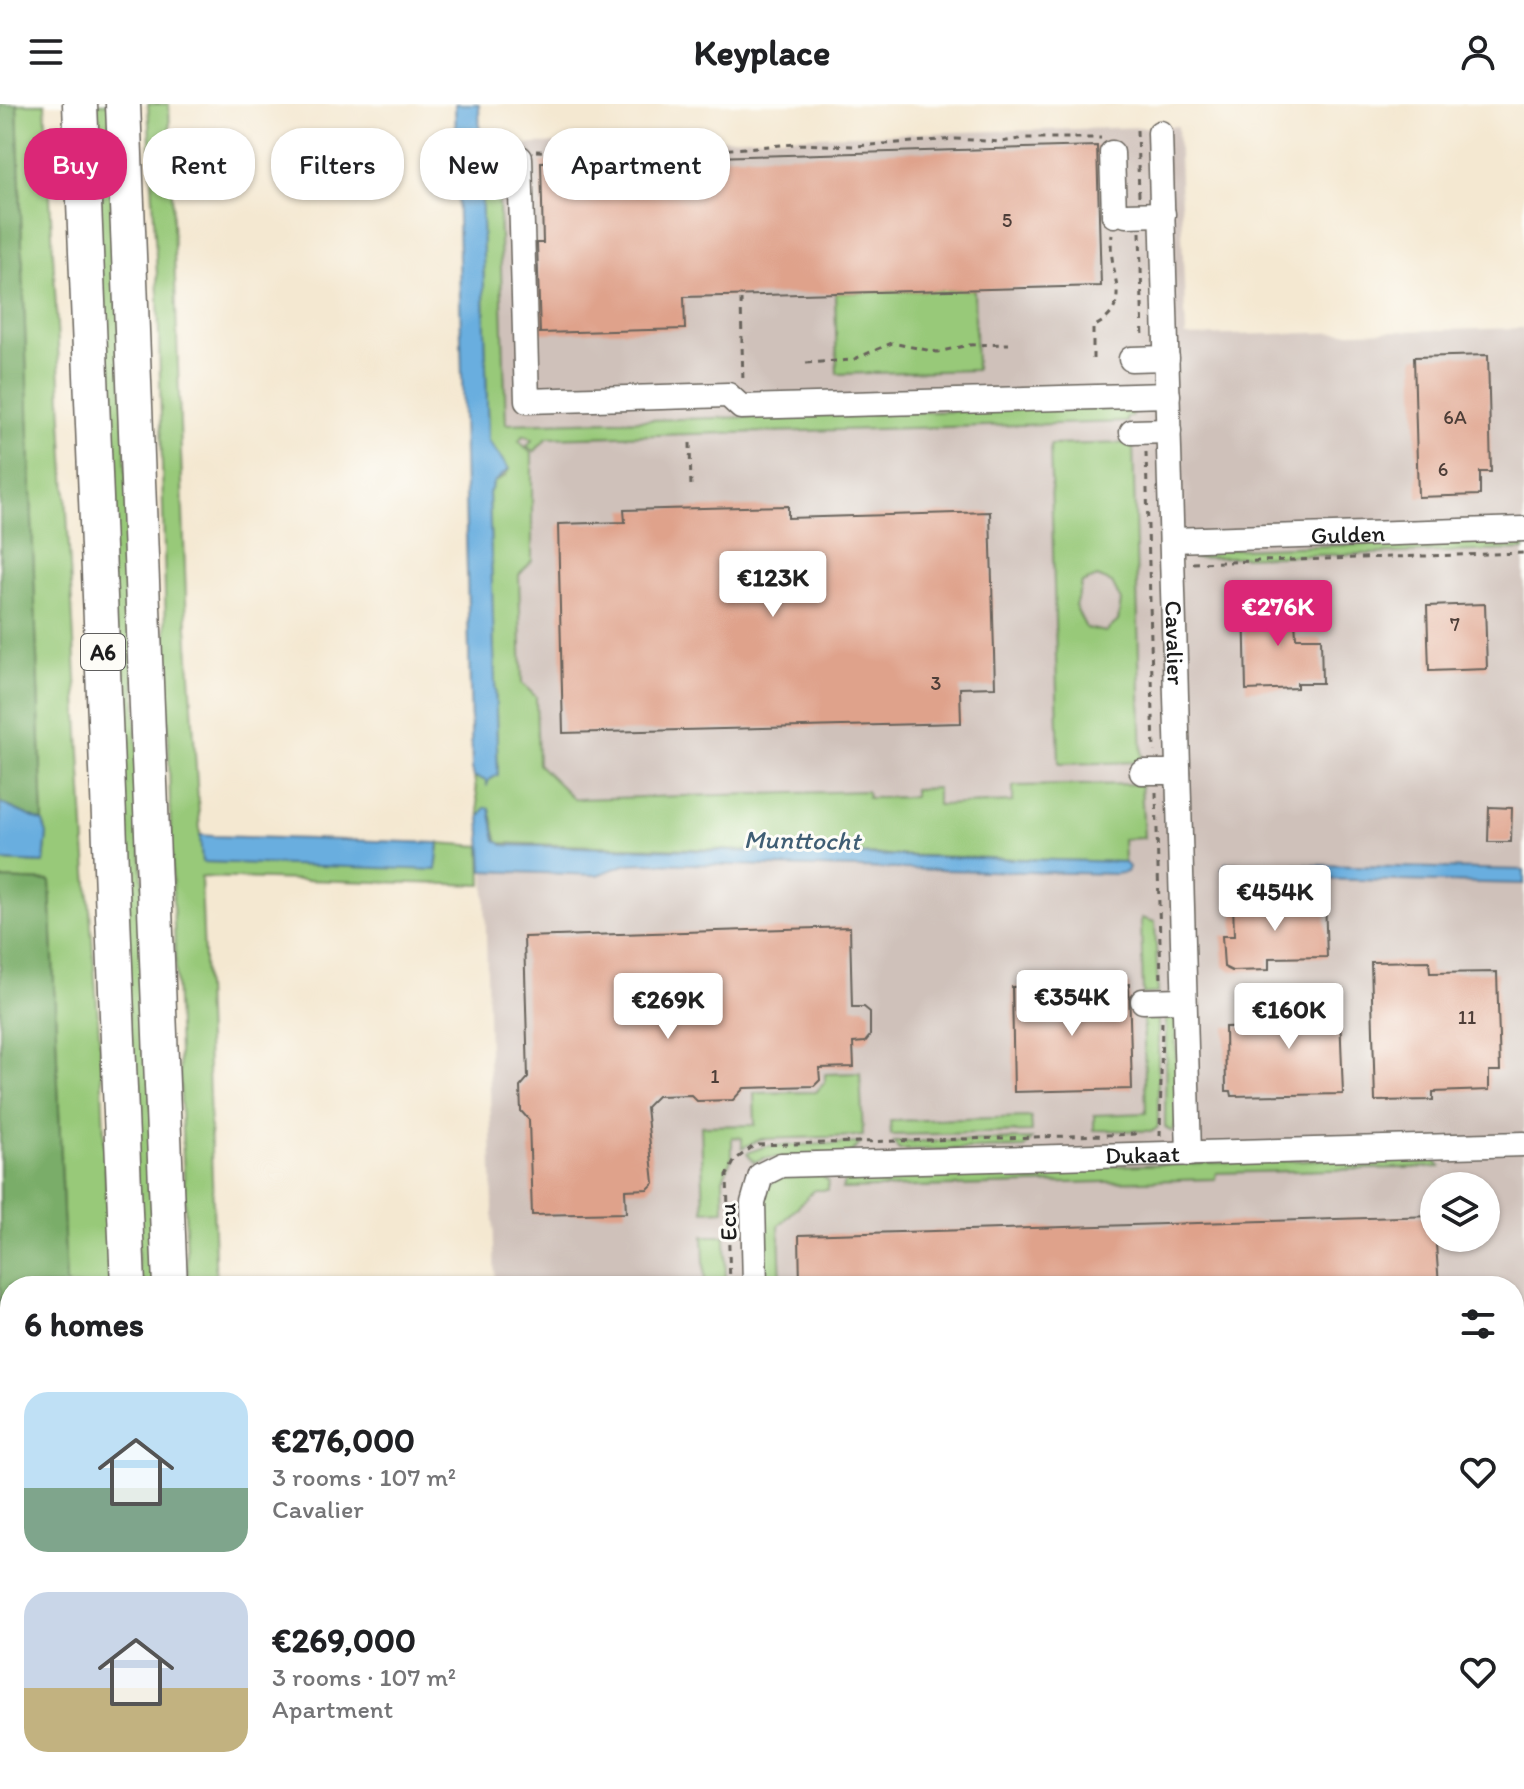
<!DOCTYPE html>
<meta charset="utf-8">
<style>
body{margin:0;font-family:Itim,sans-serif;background:#f6f6f6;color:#202124;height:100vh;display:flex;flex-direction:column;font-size:30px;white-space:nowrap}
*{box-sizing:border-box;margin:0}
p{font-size:26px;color:#757577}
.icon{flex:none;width:44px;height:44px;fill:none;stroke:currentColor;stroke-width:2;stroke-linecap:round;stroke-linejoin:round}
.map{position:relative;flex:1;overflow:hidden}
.panel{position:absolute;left:0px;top:1172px;width:1524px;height:514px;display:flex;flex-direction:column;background:#fff;border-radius:32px 32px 0 0;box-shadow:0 2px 6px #0004}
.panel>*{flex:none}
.banner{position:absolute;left:24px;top:24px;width:800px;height:72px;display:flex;gap:16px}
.controls{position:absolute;left:1420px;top:1068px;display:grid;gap:16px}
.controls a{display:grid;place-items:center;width:80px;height:80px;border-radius:50%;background:#fff;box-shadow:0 2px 6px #0004;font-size:40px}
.price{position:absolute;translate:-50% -68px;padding:0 18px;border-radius:8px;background:#fff;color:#222;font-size:26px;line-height:52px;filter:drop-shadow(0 2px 4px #0008)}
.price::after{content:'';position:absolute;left:50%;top:48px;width:24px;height:18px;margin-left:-12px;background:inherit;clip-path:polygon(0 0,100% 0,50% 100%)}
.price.current{background:#db2777;color:#fff}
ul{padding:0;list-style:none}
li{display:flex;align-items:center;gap:24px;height:200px;padding:0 24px}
li span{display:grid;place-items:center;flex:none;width:224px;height:160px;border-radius:24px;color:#555}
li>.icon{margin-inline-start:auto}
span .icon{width:96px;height:96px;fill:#fffc;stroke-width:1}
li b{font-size:34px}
h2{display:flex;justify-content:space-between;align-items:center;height:96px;padding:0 24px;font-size:34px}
.chip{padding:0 28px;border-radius:32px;background:#fff;box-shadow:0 2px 6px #0004;font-size:28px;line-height:72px}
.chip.current{background:#db2777;color:#fff}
header{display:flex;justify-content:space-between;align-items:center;height:104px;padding:0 24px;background:#fff;font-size:36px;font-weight:700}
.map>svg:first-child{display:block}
.industrial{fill:#cfc1ba;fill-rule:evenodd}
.green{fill:#98c979;stroke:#5a724a;stroke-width:2;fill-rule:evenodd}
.forest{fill:#7aad69;stroke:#4b6442;stroke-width:2}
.water{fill:#69aedf;stroke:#42657e;stroke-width:2}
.building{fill:#dfa28b}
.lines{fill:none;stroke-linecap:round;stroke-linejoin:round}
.minor-casing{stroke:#68635b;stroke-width:27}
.highway-casing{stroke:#68635b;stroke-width:37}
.path{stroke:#68635b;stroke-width:3;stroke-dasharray:6 6;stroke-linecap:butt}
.minor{stroke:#fff;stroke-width:24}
.highway{stroke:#fff;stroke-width:34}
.labels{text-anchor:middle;stroke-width:6;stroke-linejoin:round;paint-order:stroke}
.number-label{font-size:20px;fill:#4d3e38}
.shield{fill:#fdfcf7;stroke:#605f5e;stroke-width:2}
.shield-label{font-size:22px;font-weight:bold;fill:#1c1c1c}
.street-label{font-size:24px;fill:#1c1c1c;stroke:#fdfcf7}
.water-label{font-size:26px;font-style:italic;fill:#3f5e74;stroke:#fdfcf7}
</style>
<header><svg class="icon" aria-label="menu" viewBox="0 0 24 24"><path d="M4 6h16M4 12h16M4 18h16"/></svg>Keyplace<svg class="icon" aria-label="person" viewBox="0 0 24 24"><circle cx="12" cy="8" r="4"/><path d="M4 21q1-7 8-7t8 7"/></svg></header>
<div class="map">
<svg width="1524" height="1685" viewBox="0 0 1524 1685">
<rect width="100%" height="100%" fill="#fdfcf7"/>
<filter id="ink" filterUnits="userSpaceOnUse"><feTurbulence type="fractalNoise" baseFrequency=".0125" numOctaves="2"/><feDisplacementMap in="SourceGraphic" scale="16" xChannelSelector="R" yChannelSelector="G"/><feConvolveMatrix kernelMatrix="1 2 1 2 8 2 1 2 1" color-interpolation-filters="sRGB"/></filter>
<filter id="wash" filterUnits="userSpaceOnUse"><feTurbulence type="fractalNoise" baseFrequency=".006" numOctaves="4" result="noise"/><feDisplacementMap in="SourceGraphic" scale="32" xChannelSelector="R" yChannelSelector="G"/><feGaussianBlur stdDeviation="1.8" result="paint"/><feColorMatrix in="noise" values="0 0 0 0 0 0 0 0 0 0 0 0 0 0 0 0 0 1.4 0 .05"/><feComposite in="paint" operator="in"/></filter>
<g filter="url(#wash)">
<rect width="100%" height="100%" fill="#f4e8d1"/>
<path class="industrial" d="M1178 22 1186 232 1524 224V1685H508L507 1676H1514V1182H495L484 753 517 752 497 41ZM1434 1082H1486V1134H1434Z"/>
<g class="green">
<polygon points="17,0 45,0 85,741 101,954 110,1182 66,1182 50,777 0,775 0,757 44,759 47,730 43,718"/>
<polygon points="91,0 111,0 159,1182 139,1182"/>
<polygon points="148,0 169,0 187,523 202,758 437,760 439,739 481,742 482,781 201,773 216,1182 188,1182 171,744 158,191"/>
<polygon points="480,41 497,41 506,320 1132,302 1132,313 1127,313 1127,318 547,334 534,348 527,342 532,336 524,331 519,337 532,350 532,457 519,471 522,579 536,593 538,660 574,695 867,687 868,694 914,693 914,685 937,684 937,701 1013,698 1013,682 1141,680 1144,734 1123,735 1124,758 498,739 492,713 485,709 480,713 474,673 489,676 498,671 489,389 494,378 505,372 509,365 488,337"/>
<polygon points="974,185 976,266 837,270 835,189"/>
<path d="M1133 339 1142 658 1059 660 1050 341ZM1097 473 1112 479 1121 497 1118 517 1106 528 1086 524 1075 502 1082 479Z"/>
<polygon points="1524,435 1524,446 1192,454 1207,446"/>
<polygon points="1141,814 1155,818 1158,889 1143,890"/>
<polygon points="1143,905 1158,905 1158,1023 1153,1027 1094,1026 1094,1011 1146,1009"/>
<polygon points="1166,906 1176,917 1176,1019 1172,1028 1165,1023"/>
<polygon points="860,969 863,1032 761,1035 742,1044 742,1034 732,1033 732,1053 723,1075 724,1106 704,1107 701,1022 755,1021 754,989 816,988 825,978 825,970"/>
<polygon points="1031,1013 1032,1028 891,1031 890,1017"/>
<polygon points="1032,1035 1025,1044 899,1046 893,1038"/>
<polygon points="861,1039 848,1052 764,1054 754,1058 747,1049 766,1042"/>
<polygon points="1431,1052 1440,1063 1216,1069 1215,1075 842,1085 847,1070"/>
<path d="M819 1069 828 1077V1086H814L779 1122 781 1182H763C762 1154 750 1086 780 1073 791 1068 807 1070 819 1069Z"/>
<polygon points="703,1132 725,1132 726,1182 705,1182"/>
</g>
<g class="forest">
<polygon points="0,0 17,0 43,718 0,699"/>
<polygon points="0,775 50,777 66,1182 10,1182 10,1676 87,1676 88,1685 0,1685"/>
</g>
<g class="water">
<polygon points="455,0 479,0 488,337 509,365 494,378 489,389 498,671 489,676 487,681 485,676 474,673 472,665"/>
<polygon points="0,699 43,718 47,730 44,759 0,757"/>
<polygon points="485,704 490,704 496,736 503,741 1124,758 1129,763 1127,768 1116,770 645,759 627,760 597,771 483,767 480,713"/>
<polygon points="200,731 213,732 439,739 436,766 202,758"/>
<polygon points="1226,759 1524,766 1524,780 1225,773 1222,765"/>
</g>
<g id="blocks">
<g class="building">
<polygon points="1097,42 1101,182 684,193 685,225 540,229 537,139 543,139 541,58"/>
<polygon points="1488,251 1491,368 1480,368 1480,391 1418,393 1414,253"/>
<polygon points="788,402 788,414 990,408 995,583 960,584 961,619 563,629 558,420 625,418 624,406"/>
<polygon points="1294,496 1296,534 1321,534 1322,579 1297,579 1297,584 1246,586 1244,498"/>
<polygon points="1485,500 1487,565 1429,567 1427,502"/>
<polygon points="1489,703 1512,704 1511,738 1488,738"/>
<polygon points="1325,795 1327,853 1269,854 1269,866 1232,867 1224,863 1222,832 1234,832 1233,797"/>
<polygon points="850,823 852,903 864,903 870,908 870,932 865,938 853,939 854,963 819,964 820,976 814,982 744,984 733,996 697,997 691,991 657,992 646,1003 654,1079 648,1085 625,1086 626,1109 532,1111 529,1016 521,1007 520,983 528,974 524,833"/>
<polygon points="1429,857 1430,869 1497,868 1500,967 1489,967 1489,986 1433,988 1433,996 1375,997 1371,858"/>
<polygon points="1129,880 1132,985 1014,988 1012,883"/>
<polygon points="1339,884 1343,990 1232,992 1231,987 1226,987 1225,923 1293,921 1292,886"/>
<polygon points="1434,1112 1439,1182 800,1182 799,1131"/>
</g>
</g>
</g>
<g filter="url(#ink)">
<use href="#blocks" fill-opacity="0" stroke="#68635b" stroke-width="2"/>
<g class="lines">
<defs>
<g id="minor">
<path id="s1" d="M1160 29 1189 1050"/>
<polyline points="1112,49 1114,111"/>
<polyline points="520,54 527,297 728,291 741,303 1168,291"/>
<polyline points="1126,111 1163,110"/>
<polyline points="1131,255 1167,254"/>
<polyline points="1132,328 1169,327"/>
<path id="s2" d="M1172 436 1524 425"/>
<polyline points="1142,668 1178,668"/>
<polyline points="1143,897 1184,896"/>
<path id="s3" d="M755 1182 753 1099 761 1071 781 1061 1524 1040"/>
<polyline points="670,1676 670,1685"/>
<polyline points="769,1676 769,1685"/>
<polyline points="1003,1676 1003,1685"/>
</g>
<g id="highway">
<polyline points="80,0 128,1182"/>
<polyline points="123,0 170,1182"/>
<polyline points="146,1676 147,1685"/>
<polyline points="189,1676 189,1685"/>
</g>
</defs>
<use href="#minor" class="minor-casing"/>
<use href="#highway" class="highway-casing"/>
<g class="path">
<polyline points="1137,26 1139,92"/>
<polyline points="536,47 586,50 661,42 719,46 795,40 855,42 956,35 1001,38 1026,34 1101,34"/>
<polyline points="1140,128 1143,236"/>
<polyline points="741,196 743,280"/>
<path d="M1093 255V223C1137 202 1106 168 1112 131"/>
<polyline points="806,259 852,256 892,239 937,248 969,241 1009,240"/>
<polyline points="690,339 691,386"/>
<polyline points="1146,348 1154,648"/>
<polyline points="1193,459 1524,449"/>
<polyline points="1156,688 1161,876"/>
<polyline points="1160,1032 1162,916"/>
<polyline points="730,1182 727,1071 735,1056 755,1041 1140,1030"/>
<polyline points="743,1676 744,1685"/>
</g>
<use href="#minor" class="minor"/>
<use href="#highway" class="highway"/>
</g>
</g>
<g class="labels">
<g class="number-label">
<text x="1007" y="123">5</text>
<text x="1455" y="320">6A</text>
<text x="1443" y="372">6</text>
<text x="1455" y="527">7</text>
<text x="936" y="586">3</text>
<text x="1467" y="920">11</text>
<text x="715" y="979">1</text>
</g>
<rect class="shield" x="81" y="530" width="44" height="36" rx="6"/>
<g class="shield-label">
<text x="103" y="556">A6</text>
</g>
<g class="street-label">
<text dy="8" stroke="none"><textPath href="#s2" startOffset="176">Gulden</textPath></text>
<text dy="8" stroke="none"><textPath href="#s1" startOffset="510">Cavalier</textPath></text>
<text dy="8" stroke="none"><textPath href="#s3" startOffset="496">Dukaat</textPath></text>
<text transform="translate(728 1118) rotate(-92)" y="8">Ecu</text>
</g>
<g class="water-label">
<text transform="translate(802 736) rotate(1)" y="9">Munttocht</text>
</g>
</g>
</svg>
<div class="controls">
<a><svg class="icon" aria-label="layers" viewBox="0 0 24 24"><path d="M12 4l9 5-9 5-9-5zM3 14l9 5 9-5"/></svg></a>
</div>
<b class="price" style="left:773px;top:515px">€123K</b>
<b class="price current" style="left:1278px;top:544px">€276K</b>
<b class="price" style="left:1275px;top:829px">€454K</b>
<b class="price" style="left:1072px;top:934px">€354K</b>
<b class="price" style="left:668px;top:937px">€269K</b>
<b class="price" style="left:1289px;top:947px">€160K</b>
<div class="banner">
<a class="chip current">Buy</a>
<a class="chip">Rent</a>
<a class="chip">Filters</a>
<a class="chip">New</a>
<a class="chip">Apartment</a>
</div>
<section class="panel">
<h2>6 homes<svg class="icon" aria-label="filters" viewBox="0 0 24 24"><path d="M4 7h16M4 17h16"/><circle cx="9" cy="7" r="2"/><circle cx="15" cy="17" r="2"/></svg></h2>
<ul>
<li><span style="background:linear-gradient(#bfe0f5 60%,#7fa58c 0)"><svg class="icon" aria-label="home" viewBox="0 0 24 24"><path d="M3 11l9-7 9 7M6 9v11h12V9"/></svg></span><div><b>€276,000</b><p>3 rooms · 107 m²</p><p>Cavalier</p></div><svg class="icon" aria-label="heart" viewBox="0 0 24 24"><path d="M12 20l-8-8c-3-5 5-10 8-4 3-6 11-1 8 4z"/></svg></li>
<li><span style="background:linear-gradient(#c9d6e8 60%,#c2b280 0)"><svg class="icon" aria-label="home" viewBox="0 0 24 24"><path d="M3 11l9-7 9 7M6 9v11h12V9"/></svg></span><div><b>€269,000</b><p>3 rooms · 107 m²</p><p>Apartment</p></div><svg class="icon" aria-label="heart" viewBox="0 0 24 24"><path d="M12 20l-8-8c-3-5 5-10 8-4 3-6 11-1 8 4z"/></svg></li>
</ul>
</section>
</div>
